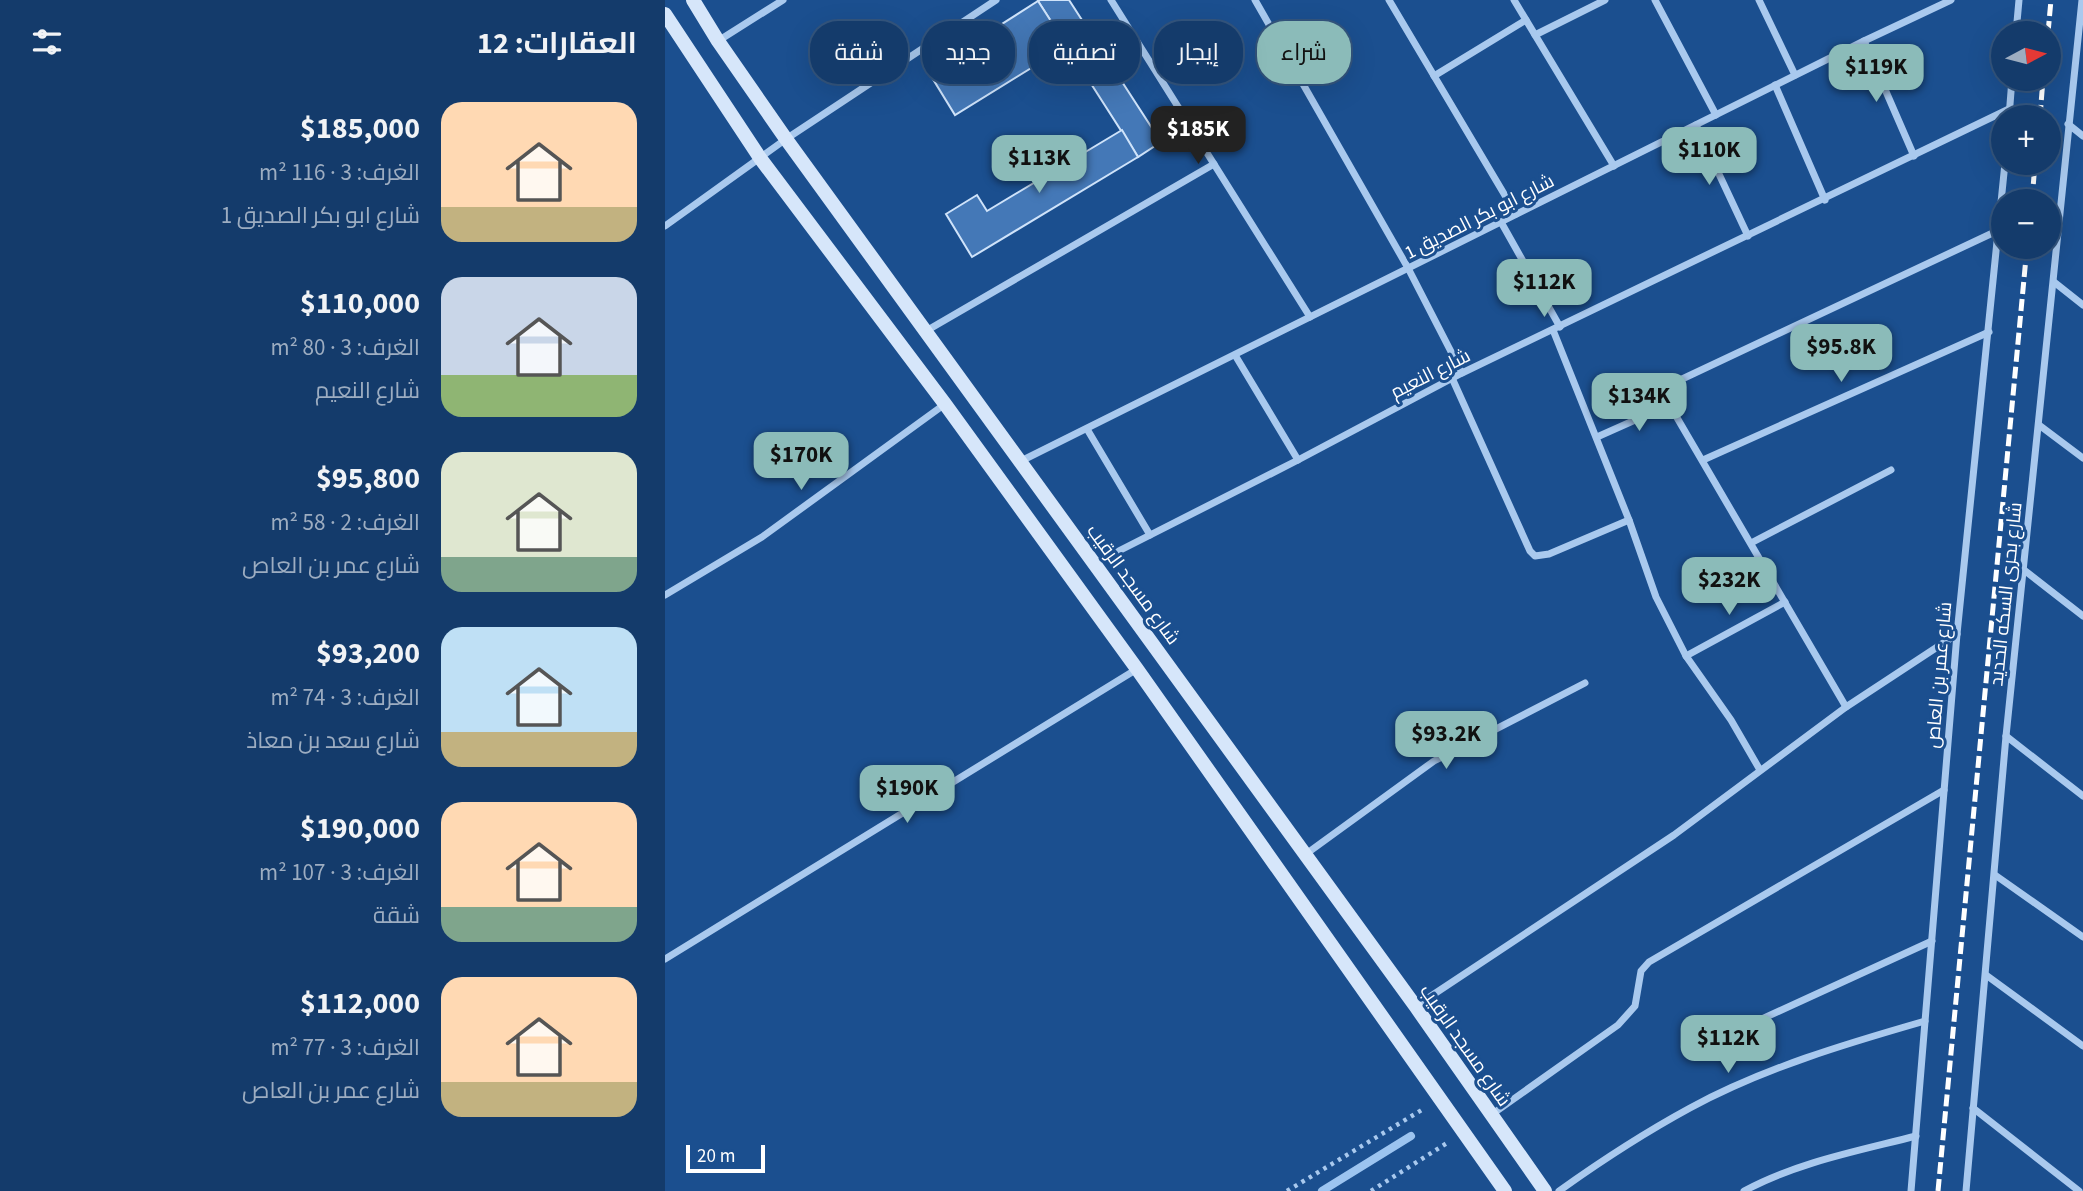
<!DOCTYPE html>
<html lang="ar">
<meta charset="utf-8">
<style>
body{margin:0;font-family:"Source Sans 3",Cairo,sans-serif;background:#214673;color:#f1f3f6;direction:rtl;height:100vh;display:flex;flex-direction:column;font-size:26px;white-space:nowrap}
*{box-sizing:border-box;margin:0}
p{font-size:23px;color:#9dadc1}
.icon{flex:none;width:38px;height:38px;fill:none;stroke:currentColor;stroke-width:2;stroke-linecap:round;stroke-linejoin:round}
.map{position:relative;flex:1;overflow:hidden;direction:ltr}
.side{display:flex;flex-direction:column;background:#143b6b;width:665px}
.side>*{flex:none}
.guide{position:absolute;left:21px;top:21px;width:665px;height:63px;direction:rtl;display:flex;gap:14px}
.needle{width:46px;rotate:83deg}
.tools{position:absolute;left:1326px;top:21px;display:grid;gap:14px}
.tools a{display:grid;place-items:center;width:70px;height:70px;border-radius:50%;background:#143b6b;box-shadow:0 7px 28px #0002,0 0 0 2px #33557e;font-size:35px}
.scale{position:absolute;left:21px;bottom:18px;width:79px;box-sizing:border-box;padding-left:7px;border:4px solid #fff;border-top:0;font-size:19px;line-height:24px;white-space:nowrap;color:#fff;-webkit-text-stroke:5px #1b4f8f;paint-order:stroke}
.price{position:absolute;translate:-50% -60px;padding:0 16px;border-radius:14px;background:#8bbbb9;color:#111;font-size:23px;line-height:46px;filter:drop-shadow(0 2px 4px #0008)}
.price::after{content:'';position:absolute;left:50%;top:42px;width:21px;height:16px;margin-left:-10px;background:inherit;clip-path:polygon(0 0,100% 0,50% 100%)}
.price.selected{background:#222;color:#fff}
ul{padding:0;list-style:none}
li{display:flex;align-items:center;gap:21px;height:175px;padding:0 28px}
li span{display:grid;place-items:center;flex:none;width:196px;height:140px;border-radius:21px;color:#555}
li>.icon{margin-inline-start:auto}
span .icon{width:84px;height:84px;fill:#fffc;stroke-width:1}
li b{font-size:30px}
h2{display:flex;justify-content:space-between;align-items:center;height:84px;padding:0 28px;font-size:30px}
.pill{padding:0 24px;border-radius:28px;background:#143b6b;box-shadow:0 7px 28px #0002,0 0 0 2px #33557e;font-size:24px;line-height:63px}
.pill.selected{background:#8bbbb9;color:#111}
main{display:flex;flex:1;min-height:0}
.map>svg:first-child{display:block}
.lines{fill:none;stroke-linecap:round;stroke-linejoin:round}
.stream{stroke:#9cc4f0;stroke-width:8}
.building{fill:#4478b7;stroke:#cfe3fa;stroke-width:2}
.path{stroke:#a9c9ee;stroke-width:4.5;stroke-dasharray:3.5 5;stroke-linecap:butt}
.street{stroke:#a9c9ee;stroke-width:7}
.secondary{stroke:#d6e6fa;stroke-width:14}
.rail{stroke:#fff;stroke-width:5;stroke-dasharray:12 5;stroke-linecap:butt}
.labels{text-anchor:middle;stroke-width:6;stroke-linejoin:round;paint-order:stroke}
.street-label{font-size:19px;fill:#fff;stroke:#1b4f8f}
</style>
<main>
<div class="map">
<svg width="1418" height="1191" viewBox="0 0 1418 1191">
<rect width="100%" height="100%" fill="#1b4f8f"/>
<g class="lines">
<polyline class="stream" points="657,1191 746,1136"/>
</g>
<g class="building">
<polygon points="375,0 404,0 496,142 473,157 373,1"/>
<polygon points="373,1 402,46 290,115 263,71"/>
<polygon points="457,130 473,157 307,257 281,214 312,195 322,211"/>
</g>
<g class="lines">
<g class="path">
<polyline points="622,1191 760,1108"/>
<polyline points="706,1191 782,1143"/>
</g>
<g class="street">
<polyline points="446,0 645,317"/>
<polyline points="590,0 743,268 797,373"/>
<polyline points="724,0 851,214"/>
<polyline points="849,0 949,166"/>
<polyline points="990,0 1051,115"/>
<polyline points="1094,0 1130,75"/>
<polyline points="1351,33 1354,0"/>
<polyline points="870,35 940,0"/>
<polyline points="53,41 118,0"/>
<polyline points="1199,41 1249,156"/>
<polyline points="769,76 861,20"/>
<polyline points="1110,85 1160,200"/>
<polyline points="1344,117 1347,79"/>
<polyline points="1403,124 1418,136"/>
<polyline points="1031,125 1083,236"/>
<polyline points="836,222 895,327"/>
<polyline points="0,226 121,139 331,0"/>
<polyline points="1389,282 1418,305"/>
<polyline points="888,330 964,520 991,597 1021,656 1066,720 1095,770"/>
<polyline points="261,331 549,164"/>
<polyline points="570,355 633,460"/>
<polyline points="787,378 865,551 870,556 884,554 964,520"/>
<polyline points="1374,425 1418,458"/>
<polyline points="422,429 485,535"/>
<polyline points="932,437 1006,404"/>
<polyline points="1038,460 1324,332"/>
<polyline points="356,461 1199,41 1286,0"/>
<polyline points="1086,543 1226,470"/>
<polyline points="430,563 633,460 797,373 1344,109"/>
<polyline points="1359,570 1418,616"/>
<polyline points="0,595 97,537 280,404"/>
<polyline points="1021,656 1120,602"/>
<path d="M1181 707 1011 416C1004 401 1001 391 1015 380L1334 230"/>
<polyline points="1341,736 1418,796"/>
<polyline points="641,854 769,761 920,683"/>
<polyline points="1330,875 1418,937"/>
<polyline points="0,959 472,669"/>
<polyline points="1321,975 1418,1046"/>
<polyline points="751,1006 1009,835 1181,707 1292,634"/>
<polyline points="1064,1034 1267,941"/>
<polyline points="1308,1108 1414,1191"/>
<polyline points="826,1115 953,1025 970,1006 976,971 984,962 1279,790"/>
<path d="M894 1191C936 1161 979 1133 1025 1108 1099 1068 1180 1044 1260 1021"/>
<path d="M1079 1191C1133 1162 1193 1151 1251 1136"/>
<polyline points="1246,1191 1292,634 1340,163"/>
<polyline points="1301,1191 1341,736 1417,0"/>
</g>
<g class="secondary">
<polyline points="28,0 53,41 121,139 751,1007 880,1191"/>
<polyline points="0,14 95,158 280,404 472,669 840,1191"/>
</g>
<g class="rail">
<polyline points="1383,33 1386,0"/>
<polyline points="1375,117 1378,79"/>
<polyline points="1367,201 1370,163"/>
<polyline points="1273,1191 1362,247"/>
</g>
</g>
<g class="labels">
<g class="street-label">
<text transform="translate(814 216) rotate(-27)" y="7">شارع ابو بكر الصديق 1</text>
<text transform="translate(765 373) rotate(-27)" y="7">شارع النعيم</text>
<text transform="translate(469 584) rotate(54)" y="7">شارع مسجد الرقيب</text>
<text transform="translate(1340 594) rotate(-84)" y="7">شارع بحرى السكه الحديد</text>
<text transform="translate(1273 675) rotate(-85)" y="7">شارع عمر بن العاص</text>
<text transform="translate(801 1045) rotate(55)" y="7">شارع مسجد الرقيب</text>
</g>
</g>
</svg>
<div class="tools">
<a><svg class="needle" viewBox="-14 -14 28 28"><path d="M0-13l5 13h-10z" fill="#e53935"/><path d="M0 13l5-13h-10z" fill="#9dadc1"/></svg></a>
<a>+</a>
<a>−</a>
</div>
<div class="scale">20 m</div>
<b class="price" style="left:1211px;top:104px">$119K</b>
<b class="price selected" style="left:533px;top:166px">$185K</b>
<b class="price" style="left:1044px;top:187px">$110K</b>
<b class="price" style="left:374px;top:195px">$113K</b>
<b class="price" style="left:879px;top:319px">$112K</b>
<b class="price" style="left:1176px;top:384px">$95.8K</b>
<b class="price" style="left:974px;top:433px">$134K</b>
<b class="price" style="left:136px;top:492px">$170K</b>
<b class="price" style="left:1064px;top:617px">$232K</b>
<b class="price" style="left:781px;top:771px">$93.2K</b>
<b class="price" style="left:242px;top:825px">$190K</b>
<b class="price" style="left:1063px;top:1075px">$112K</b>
<div class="guide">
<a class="pill selected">شراء</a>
<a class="pill">إيجار</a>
<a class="pill">تصفية</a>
<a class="pill">جديد</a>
<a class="pill">شقة</a>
</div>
</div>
<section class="side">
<h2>العقارات: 12<svg class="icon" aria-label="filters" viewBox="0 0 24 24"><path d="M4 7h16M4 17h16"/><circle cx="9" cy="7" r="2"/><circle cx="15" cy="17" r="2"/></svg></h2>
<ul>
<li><span style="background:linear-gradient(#ffd9b3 75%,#c2b280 0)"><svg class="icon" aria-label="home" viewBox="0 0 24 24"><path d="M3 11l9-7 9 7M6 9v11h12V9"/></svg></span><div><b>$185,000</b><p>الغرف: 3 · 116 m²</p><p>شارع ابو بكر الصديق 1</p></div></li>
<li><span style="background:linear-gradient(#c9d6e8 70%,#8fb573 0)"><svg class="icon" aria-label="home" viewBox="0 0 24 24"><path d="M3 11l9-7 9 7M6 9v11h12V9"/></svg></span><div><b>$110,000</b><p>الغرف: 3 · 80 m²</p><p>شارع النعيم</p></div></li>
<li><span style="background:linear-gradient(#dfe7d0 75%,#7fa58c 0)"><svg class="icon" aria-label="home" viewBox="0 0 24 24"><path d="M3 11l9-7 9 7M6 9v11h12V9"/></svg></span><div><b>$95,800</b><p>الغرف: 2 · 58 m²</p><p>شارع عمر بن العاص</p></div></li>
<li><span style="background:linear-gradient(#bfe0f5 75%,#c2b280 0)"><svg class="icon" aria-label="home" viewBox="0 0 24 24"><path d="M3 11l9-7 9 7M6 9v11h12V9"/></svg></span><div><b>$93,200</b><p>الغرف: 3 · 74 m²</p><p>شارع سعد بن معاذ</p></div></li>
<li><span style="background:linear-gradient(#ffd9b3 75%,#7fa58c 0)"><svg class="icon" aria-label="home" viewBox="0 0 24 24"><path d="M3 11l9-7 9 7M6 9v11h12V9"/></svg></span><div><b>$190,000</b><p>الغرف: 3 · 107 m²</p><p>شقة</p></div></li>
<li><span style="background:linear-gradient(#ffd9b3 75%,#c2b280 0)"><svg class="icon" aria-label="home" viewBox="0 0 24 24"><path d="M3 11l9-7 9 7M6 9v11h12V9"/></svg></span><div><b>$112,000</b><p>الغرف: 3 · 77 m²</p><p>شارع عمر بن العاص</p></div></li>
</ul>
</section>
</main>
